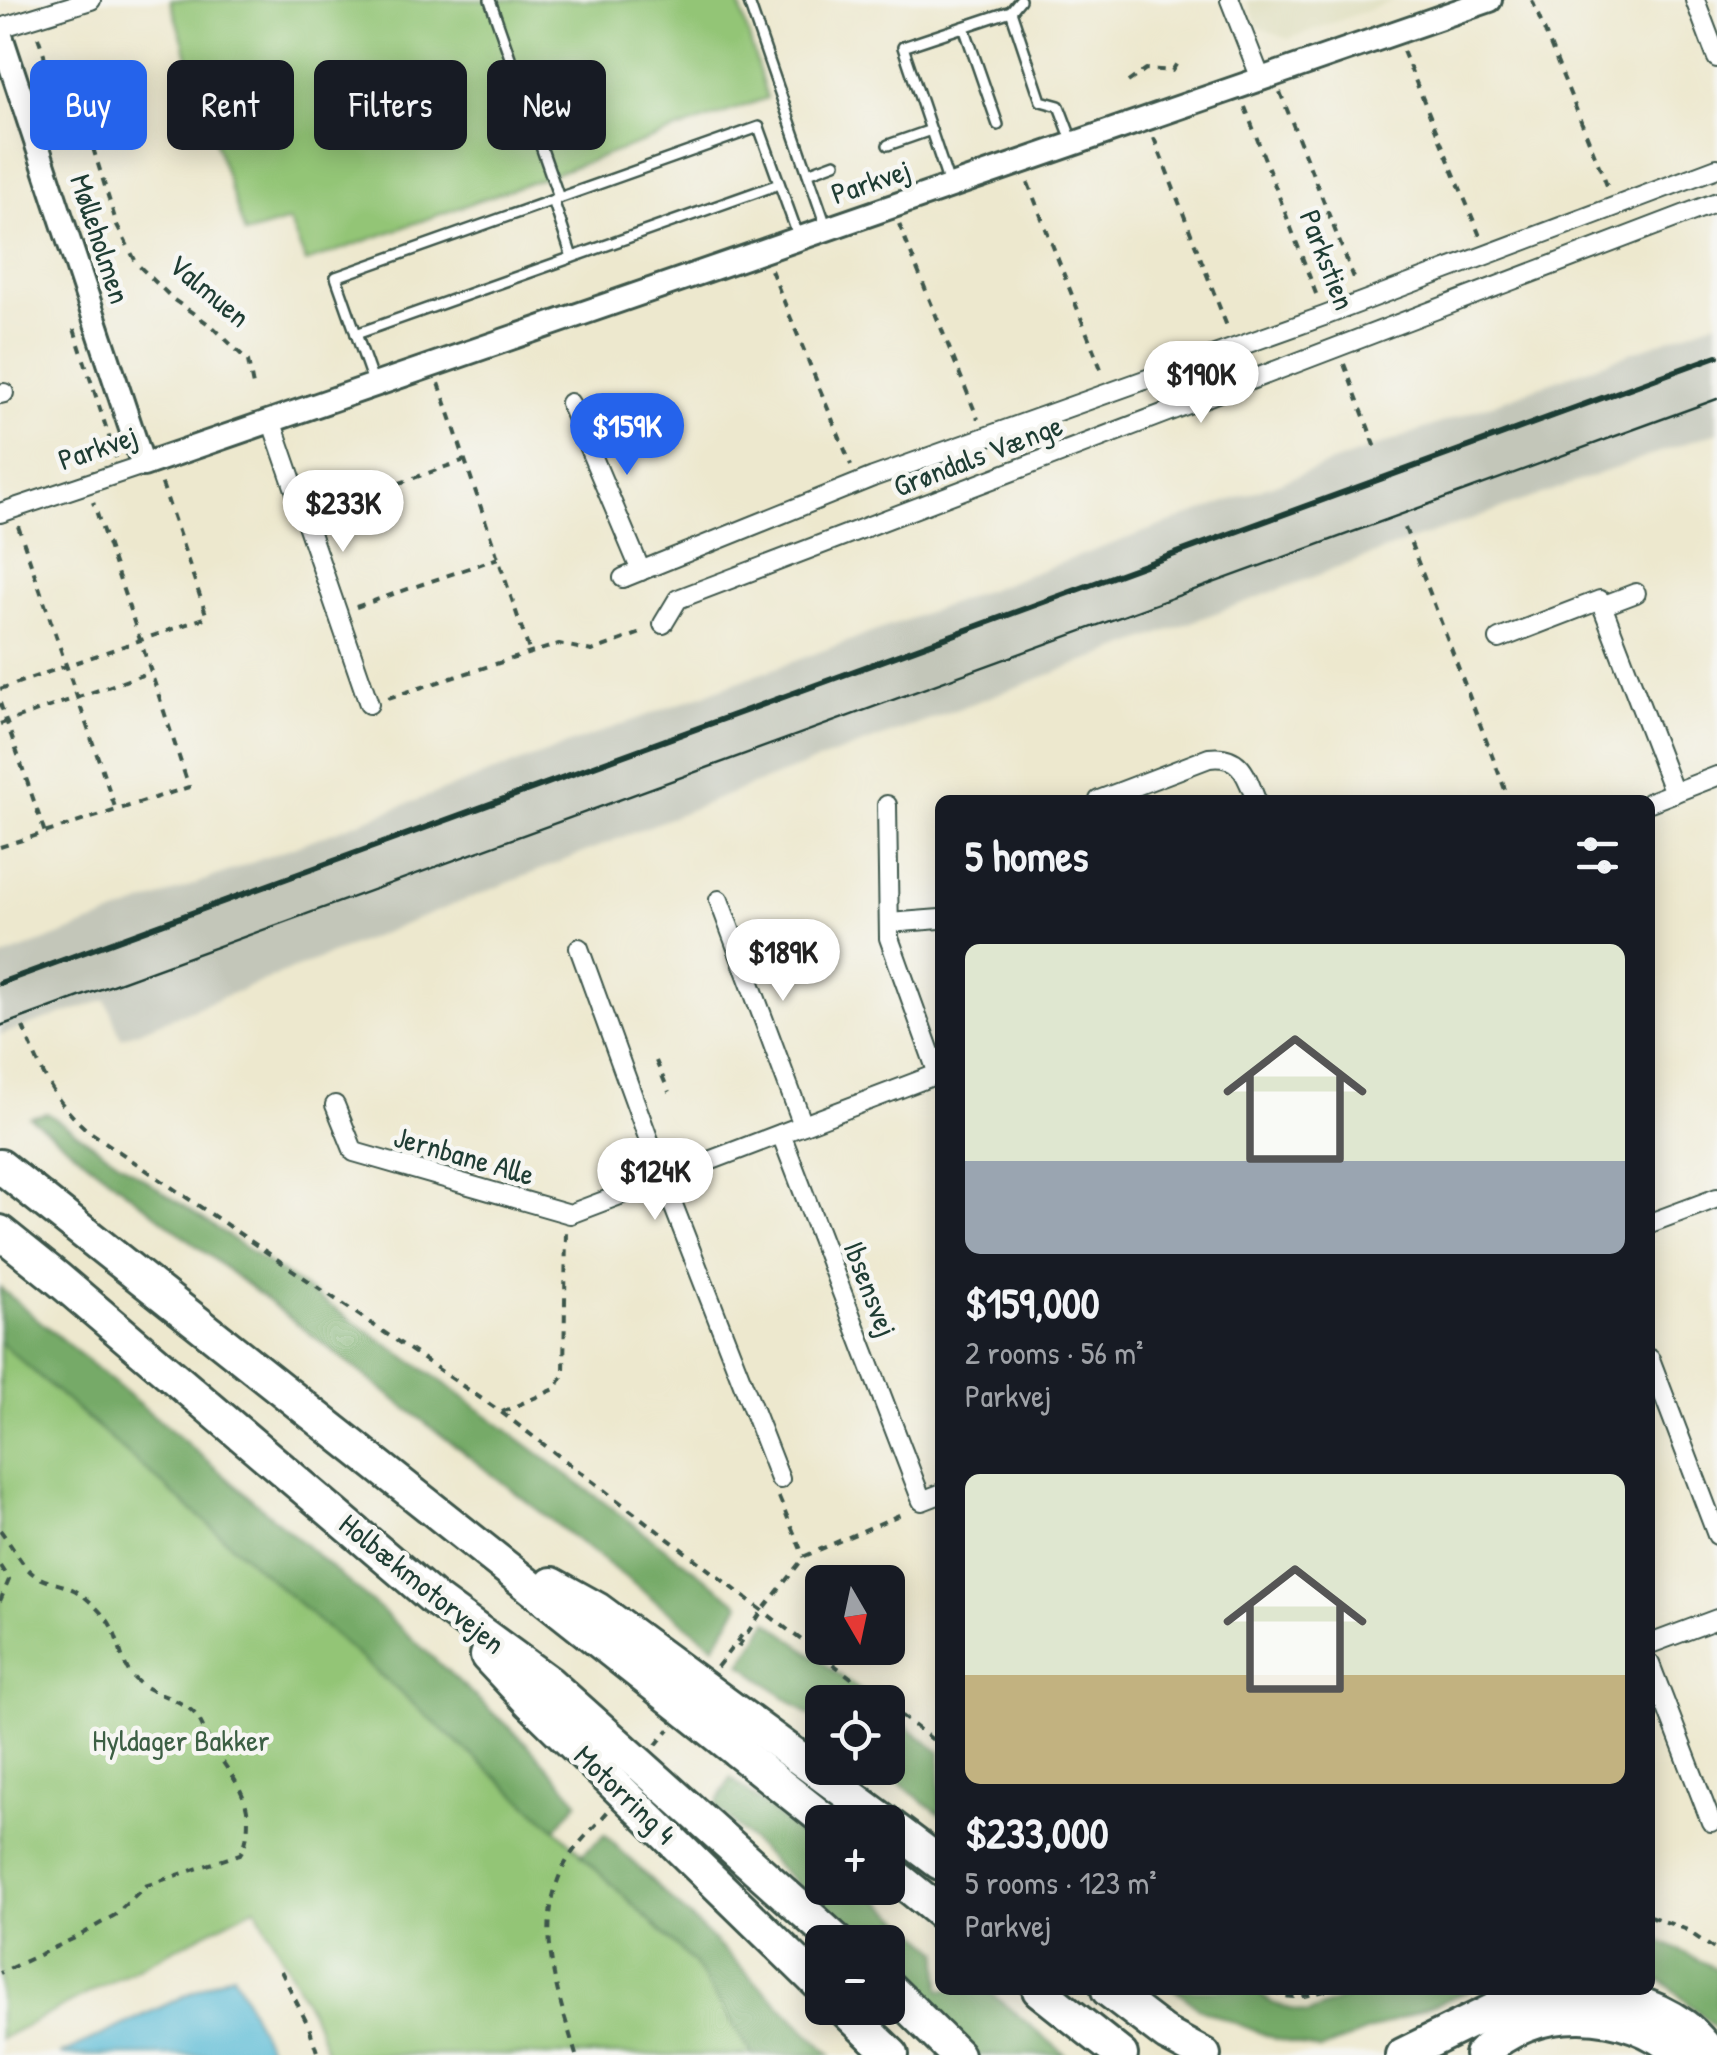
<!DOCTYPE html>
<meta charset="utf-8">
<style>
body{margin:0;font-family:"Patrick Hand",sans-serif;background:#20242c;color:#f1f3f6;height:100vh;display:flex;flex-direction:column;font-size:38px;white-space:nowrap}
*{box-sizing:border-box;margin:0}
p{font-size:32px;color:#9ea1a6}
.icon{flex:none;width:55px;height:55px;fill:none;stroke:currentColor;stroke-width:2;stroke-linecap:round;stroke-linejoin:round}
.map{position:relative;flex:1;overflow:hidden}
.drawer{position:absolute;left:935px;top:795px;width:720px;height:1200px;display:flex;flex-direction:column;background:#171b24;border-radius:15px;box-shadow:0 5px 25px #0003}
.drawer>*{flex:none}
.hud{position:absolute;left:30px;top:60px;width:755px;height:90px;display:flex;gap:20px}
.needle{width:65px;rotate:171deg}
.controls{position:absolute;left:805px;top:1565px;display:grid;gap:20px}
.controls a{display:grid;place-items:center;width:100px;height:100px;border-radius:15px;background:#171b24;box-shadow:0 5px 25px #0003;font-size:50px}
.price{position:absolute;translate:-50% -85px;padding:0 22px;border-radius:35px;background:#fff;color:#222;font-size:32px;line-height:65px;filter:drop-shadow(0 2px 5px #0008)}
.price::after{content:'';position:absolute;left:50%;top:60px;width:30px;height:22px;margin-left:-15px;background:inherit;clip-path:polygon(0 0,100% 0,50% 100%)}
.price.active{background:#2563eb;color:#fff}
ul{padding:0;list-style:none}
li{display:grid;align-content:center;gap:20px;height:530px;padding:0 30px}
li span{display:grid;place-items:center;height:310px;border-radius:15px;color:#555}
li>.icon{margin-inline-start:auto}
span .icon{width:180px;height:180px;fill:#fffc;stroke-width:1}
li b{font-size:42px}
h2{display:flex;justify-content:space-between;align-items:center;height:120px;padding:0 30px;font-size:42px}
.chip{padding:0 35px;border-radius:15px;background:#171b24;box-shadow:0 5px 25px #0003;font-size:35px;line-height:90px}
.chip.active{background:#2563eb;color:#fff}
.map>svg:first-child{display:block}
.built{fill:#deddbb}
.industrial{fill:#c3c6b9}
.green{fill:#93c576;stroke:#598155;stroke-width:2.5}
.forest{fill:#76aa67;stroke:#4a744e;stroke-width:2.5}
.water{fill:#57bad5;stroke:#3b7c84;stroke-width:2.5}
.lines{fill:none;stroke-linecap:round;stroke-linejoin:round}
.service-casing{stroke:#3e574b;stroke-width:14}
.minor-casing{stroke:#3e574b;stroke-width:22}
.tertiary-casing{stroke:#3e574b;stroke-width:28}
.motorway-casing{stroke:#3e574b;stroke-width:38}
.path{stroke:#3e574b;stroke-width:4;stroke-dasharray:8 8;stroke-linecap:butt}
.service{stroke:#fff;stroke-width:9}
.minor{stroke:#fff;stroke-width:18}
.tertiary{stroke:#fff;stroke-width:22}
.motorway{stroke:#fff;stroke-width:32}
.tram{stroke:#1f3d34;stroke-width:2.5}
.rail{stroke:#1f3d34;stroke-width:6}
.labels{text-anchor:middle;stroke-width:9;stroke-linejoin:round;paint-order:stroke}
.street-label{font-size:30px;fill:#1f3d34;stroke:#f6f6f2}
.park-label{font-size:30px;fill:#3c5f44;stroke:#f6f6f2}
</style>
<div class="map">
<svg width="1717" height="2055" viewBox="0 0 1717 2055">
<rect width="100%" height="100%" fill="#f6f6f2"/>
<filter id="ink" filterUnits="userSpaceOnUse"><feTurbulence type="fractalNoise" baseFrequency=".01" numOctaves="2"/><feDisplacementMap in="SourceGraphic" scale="20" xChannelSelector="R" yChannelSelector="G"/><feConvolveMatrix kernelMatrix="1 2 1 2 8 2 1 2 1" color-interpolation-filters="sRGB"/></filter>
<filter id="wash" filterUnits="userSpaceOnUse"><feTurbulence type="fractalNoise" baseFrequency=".0048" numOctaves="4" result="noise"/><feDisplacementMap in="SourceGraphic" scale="40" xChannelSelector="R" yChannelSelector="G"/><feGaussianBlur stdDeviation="2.25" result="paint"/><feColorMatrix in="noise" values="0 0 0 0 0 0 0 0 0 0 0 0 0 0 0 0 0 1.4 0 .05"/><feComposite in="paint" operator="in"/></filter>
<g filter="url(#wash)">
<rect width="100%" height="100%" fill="#ede8ce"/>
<polygon class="built" points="1247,0 1396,0 1288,39 1258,27"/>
<polygon class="industrial" points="1717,321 1717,432 1399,545 747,787 121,1038 106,1000 0,1035 0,958 412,802"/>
<g class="green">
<polygon points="170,0 738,0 767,98 306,262 289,221 245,234"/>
<polygon points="0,1342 556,1829 693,1962 753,2055 328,2055 313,2016 256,1907 0,2039"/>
</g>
<g class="forest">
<polygon points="47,1113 444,1383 740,1604 714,1646 30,1117"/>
<polygon points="0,1288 190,1446 383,1612 529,1746 578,1801 556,1829 0,1342"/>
<polygon points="768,1621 875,1702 822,1702 822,1725 741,1664"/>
<polygon points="888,1712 940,1752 940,1814 879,1768 888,1768"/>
<polygon points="731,1778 822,1853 822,1888 864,1888 940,1951 940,1990 987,1990 1066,2055 975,2055 888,1972 888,1942 857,1942 715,1806"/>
<polygon points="605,1835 831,2055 753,2055 693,1962 581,1855"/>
<polygon points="1650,1936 1717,1969 1717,2029 1663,1981 1650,1980"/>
<polygon points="1175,1990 1254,1990 1272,2003 1307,2014 1362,1990 1471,1990 1320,2050 1276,2039 1202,2010"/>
</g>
<polygon class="water" points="233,1973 272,2055 60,2055"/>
</g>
<g filter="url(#ink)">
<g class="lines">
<defs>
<g id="service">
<polyline points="490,0 559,198"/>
<polyline points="748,0 826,226"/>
<polyline points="1011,11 1041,101 1059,106 1073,143"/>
<polyline points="964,27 998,125"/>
<polyline points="888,145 931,130"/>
<polyline points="808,173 835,163"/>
<polyline points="949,184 903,47 1011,11 1020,0"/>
<polyline points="553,200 572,257"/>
<polyline points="356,334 779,184"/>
<polyline points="373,382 336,277 759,127 799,238"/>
</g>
<g id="minor">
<polyline points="1230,0 1261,79"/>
<polyline points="1695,0 1717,58"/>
<polyline points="0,28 91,0"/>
<polyline points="0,394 4,393"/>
<polyline points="570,403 641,571"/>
<polyline points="271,420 369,704"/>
<polyline points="0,513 143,465"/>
<polyline points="623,578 873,477 1324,316 1717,168"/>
<polyline points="1602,606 1636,593"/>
<polyline points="663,624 678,599 1717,202"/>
<polyline points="1499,639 1600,600 1674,793"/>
<path d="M1099 800 1209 758C1241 754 1246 775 1256 800"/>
<polyline points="1650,802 1717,776"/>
<polyline points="887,805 889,938 938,1074"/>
<polyline points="719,900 803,1125"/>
<polyline points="889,923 940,919"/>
<polyline points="579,948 663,1179 780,1479"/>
<polyline points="335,1105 354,1152 570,1214 940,1073"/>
<polyline points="781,1134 922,1501 940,1494"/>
<polyline points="1650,1223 1717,1198"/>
<polyline points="1650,1359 1717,1535"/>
<polyline points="1650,1644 1717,1619"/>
<polyline points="1650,1664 1711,1822"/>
</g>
<polyline id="tertiary" points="0,33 143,465 1490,0"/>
<g id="motorway">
<polyline points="0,1166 827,1822"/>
<polyline points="0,1232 56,1277 433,1598 548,1682 838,1942"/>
<polyline points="552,1584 597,1609 886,1822"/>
<polyline points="487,1656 531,1703 822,1987"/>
<polyline points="888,1824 940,1863"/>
<polyline points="888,1870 940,1912"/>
<polyline points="888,1987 957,2055"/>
<polyline points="1039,1990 1121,2055"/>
<polyline points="1108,1990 1167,2035 1204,2055"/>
<path d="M1567 1990C1609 1994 1649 2001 1684 2026 1694 2033 1703 2045 1712 2055"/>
<polyline points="843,2008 892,2055"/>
<polyline points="1402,2055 1512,2001 1566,1990"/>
<path d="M1481 2055C1531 2001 1630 2005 1681 2055"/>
</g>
</defs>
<use href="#service" class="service-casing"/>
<use href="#minor" class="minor-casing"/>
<use href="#tertiary" class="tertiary-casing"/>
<use href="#motorway" class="motorway-casing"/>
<g class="path">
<polyline points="1532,0 1608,188"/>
<polyline points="38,37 44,54 47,83 88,132 117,225 137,264 174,300 213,327 248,361 254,391"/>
<polyline points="1403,51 1480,236"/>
<polyline points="1128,82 1146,69 1172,71 1177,63"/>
<polyline points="1280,92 1356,283"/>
<polyline points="1245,107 1318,299"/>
<polyline points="1154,138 1228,329"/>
<polyline points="1028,183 1103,374"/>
<polyline points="899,224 978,419"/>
<polyline points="771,270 851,465"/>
<polyline points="74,329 116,458"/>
<polyline points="1344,364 1376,448"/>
<polyline points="439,383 530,653"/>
<polyline points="323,510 465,460"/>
<polyline points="18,526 116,810"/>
<polyline points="1405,528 1509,800"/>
<polyline points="356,607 498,558"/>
<polyline points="0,689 207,617 160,478"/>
<polyline points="388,698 559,644 592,651 646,631"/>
<polyline points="0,703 45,833"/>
<polyline points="0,724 151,672 93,502"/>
<polyline points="0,847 189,787 151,672"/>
<path d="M23 1027C41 1070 51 1098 86 1129L501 1412 883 1702"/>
<polyline points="656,1061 669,1092"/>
<polyline points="502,1412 555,1389 564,1374 566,1229"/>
<polyline points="779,1497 804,1557"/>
<path d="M0 1530C9 1541 23 1567 32 1573 44 1583 61 1583 74 1590 86 1596 100 1611 108 1621 121 1640 120 1668 138 1682 154 1695 176 1697 192 1711 202 1720 204 1732 211 1744 229 1774 253 1795 247 1833 246 1841 245 1847 240 1854L145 1886 115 1915 77 1937 0 1973"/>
<polyline points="0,1566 9,1580 0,1601"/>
<polyline points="738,1647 762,1611 805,1556 906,1512"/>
<polyline points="717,1667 745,1631"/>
<polyline points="888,1706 940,1745"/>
<polyline points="656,1745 669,1729"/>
<polyline points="1650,1916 1685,1929 1717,1951"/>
<polyline points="281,1971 309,2027 318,2055"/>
<path d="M1272 1990C1290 2003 1308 1995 1328 1990"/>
<path d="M576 2055C558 1994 533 1928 564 1866 574 1846 594 1828 608 1811"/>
</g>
<use href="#service" class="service"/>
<use href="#minor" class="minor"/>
<use href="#tertiary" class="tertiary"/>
<use href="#motorway" class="motorway"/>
<polyline class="tram" points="0,1026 1717,399"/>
<polyline class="rail" points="0,983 1717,356"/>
</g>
</g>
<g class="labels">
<g class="street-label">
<text transform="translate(871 182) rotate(-19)" y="10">Parkvej</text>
<text transform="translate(100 239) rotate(72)" y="10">Mølleholmen</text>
<text transform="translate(1327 260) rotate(69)" y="10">Parkstien</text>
<text transform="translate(209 291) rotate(40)" y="10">Valmuen</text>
<text transform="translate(98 448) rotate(-19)" y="10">Parkvej</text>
<text transform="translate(978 456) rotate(-21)" y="10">Grøndals Vænge</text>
<text transform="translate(464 1156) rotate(16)" y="10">Jernbane Alle</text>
<text transform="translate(870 1289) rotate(69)" y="10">Ibsensvej</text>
<text transform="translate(422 1584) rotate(39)" y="10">Holbækmotorvejen</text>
<text transform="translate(625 1795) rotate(44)" y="10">Motorring 4</text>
</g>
<g class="park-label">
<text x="181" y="1751">Hyldager Bakker</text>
</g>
</g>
</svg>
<div class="controls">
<a><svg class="needle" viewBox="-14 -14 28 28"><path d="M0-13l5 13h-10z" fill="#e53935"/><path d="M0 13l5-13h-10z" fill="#9ea1a6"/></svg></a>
<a><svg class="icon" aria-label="locate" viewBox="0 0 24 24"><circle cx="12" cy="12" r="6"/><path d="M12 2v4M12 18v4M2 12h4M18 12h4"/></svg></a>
<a>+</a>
<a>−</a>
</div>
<b class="price" style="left:1201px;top:426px">$190K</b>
<b class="price active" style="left:627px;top:478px">$159K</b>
<b class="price" style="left:343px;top:555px">$233K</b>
<b class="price" style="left:783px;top:1004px">$189K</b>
<b class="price" style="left:655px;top:1223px">$124K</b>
<div class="hud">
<a class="chip active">Buy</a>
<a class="chip">Rent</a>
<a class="chip">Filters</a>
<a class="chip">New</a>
</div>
<section class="drawer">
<h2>5 homes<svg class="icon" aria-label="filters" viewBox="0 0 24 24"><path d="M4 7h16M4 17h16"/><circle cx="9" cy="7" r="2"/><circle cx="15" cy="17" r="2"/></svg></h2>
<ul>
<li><span style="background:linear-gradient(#dfe7d0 70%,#9aa5b1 0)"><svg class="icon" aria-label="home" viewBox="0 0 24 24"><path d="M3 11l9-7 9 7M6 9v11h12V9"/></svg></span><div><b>$159,000</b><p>2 rooms · 56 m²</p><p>Parkvej</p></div></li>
<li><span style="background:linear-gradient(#dfe7d0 65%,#c2b280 0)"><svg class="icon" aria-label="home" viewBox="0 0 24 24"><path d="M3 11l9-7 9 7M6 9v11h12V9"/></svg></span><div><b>$233,000</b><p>5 rooms · 123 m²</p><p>Parkvej</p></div></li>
</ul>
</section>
</div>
